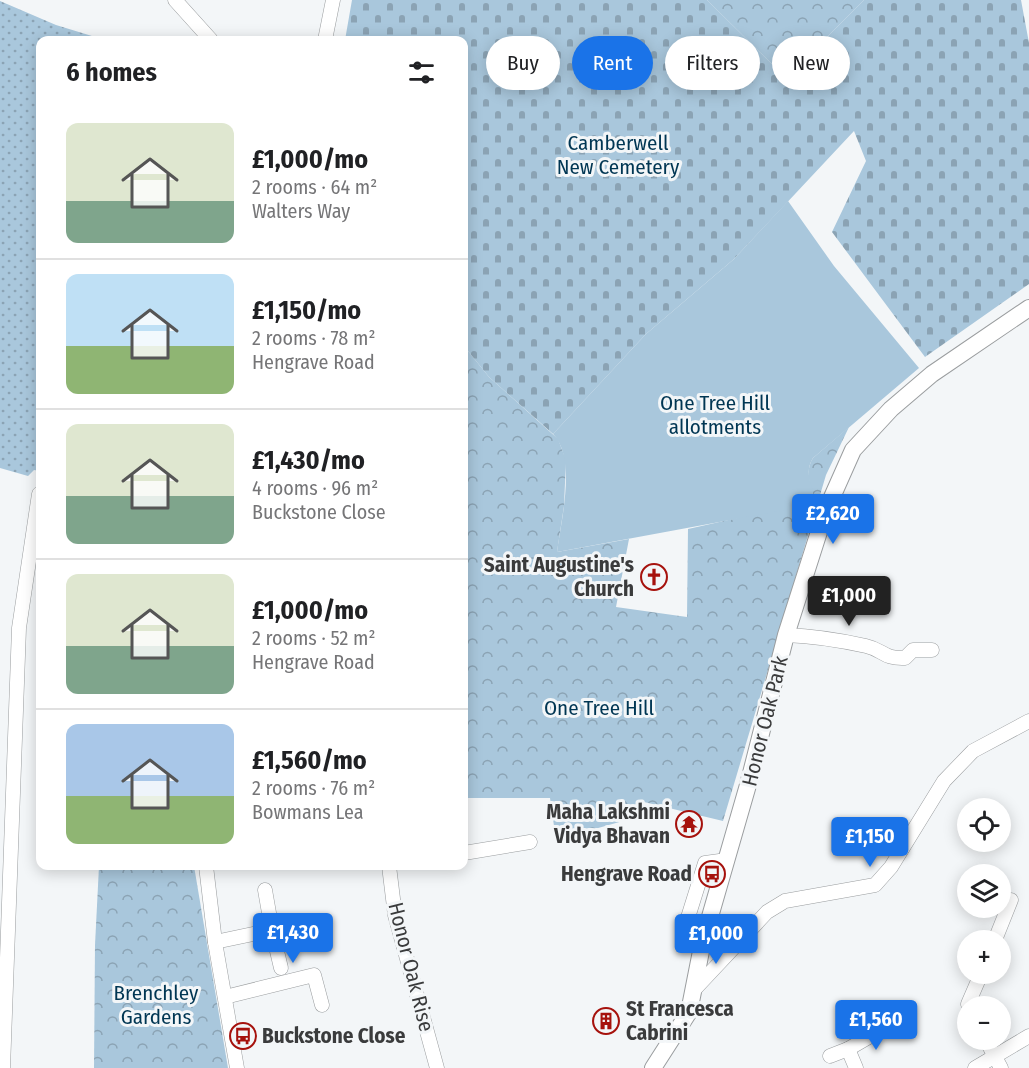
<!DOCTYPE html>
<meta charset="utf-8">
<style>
body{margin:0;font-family:"Fira Sans Condensed",sans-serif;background:#f2f2f2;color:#202124;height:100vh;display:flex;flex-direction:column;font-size:22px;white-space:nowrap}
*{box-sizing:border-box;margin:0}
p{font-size:20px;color:#757577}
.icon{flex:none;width:33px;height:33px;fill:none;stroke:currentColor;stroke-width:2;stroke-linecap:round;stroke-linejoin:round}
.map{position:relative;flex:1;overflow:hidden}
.side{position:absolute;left:36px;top:36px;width:432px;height:834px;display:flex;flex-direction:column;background:#fff;border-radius:12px;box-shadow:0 3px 15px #0003}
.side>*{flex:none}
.hud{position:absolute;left:486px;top:36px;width:453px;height:54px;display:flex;gap:12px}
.buttons{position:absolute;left:957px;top:798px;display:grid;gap:12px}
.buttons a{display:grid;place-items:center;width:54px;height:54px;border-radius:50%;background:#fff;box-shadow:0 3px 15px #0003;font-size:30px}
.price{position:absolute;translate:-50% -51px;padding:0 14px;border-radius:6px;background:#1a73e8;color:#fff;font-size:20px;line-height:39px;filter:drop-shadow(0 2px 3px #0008)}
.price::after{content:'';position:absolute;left:50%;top:36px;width:18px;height:14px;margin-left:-9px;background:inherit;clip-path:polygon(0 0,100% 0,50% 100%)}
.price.selected{background:#222;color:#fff}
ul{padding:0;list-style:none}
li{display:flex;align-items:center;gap:18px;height:150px;padding:0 30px}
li+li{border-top:2px solid #e0e0e0}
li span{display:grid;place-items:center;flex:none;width:168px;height:120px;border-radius:12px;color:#555}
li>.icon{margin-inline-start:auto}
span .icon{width:72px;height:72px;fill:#fffc;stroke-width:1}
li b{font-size:26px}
h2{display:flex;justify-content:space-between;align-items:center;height:72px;padding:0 30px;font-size:26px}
.chip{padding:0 21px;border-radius:27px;background:#fff;box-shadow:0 3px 15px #0003;font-size:21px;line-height:54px}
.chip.selected{background:#1a73e8;color:#fff}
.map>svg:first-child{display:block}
.grass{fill:url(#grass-dots)}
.forest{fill:url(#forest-crowns)}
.cemetery{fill:url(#cemetery-stones)}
.garden{fill:#a9c7dc}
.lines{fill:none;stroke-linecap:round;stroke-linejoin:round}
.minor-casing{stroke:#9a9d9f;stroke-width:15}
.major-casing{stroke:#9a9d9f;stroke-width:18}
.minor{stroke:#fff;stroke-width:14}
.major{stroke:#fff;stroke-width:16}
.labels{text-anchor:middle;stroke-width:6;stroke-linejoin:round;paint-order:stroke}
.park-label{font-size:21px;fill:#003653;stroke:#f3f6f8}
.poi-label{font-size:21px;font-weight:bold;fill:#3a3b3c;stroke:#f3f6f8;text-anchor:end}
.street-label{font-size:21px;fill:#3a3b3c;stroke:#f3f6f8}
</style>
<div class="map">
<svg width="1029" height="1068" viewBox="0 0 1029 1068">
<defs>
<pattern id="grass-dots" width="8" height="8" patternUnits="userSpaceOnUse" patternTransform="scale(1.5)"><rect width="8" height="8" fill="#a9c7dc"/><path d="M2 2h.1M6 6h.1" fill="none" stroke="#8ba3b4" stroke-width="1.8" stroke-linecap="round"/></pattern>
<pattern id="forest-crowns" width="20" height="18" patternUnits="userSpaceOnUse" patternTransform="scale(1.5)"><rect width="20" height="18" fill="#a9c7dc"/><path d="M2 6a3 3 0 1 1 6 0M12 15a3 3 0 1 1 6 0" fill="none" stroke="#8ba3b4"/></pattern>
<pattern id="cemetery-stones" width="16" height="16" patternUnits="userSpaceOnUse" patternTransform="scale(1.5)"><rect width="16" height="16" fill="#a9c7dc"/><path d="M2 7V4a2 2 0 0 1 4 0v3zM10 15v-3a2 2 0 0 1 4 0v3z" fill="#8ba3b4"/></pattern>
</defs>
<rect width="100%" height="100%" fill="#f3f6f8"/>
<polygon class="grass" points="0,1 56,25 105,40 40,40 40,471 34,470 28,476 0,468"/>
<g class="forest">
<polygon points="707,0 864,0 786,78"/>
<path d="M464 346 489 377 558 439 566 460 564 506 557 552 629 539 616 607 687 617 688 529 814 501C811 486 804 472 813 458L849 427 826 475 723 821 644 802 637 817 556 840 550 798H464Z"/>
<polygon points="99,866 194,866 228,1068 94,1068 95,945"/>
</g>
<polygon class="cemetery" points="352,0 707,0 786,78 864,0 1021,0 1029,43 1029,284 925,357 832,232 866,161 854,131 734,259 646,334 553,434 489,377 464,346 464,40 345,40"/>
<path class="garden" d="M788 201 834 266 919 368 813 458C801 477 819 491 812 505L557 552C561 520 577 459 553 434L646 334 734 259Z"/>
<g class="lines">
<defs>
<g id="minor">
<polyline points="175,0 211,40"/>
<polyline points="325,40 333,0"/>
<path d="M786 635C813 636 839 640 866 646 884 650 883 659 905 658L913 650H932"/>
<polyline points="464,853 530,842"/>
<polyline points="206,866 215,942 237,1068"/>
<polyline points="389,866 395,915 437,1068"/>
<polyline points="272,930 281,968"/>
<polyline points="995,940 1011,900"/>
<polyline points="703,941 685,927 705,863 727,860"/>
<polyline points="215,942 272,930 265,890"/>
<polyline points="694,990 767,912 785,901 875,885 891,867 944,781 973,751 1029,721"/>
<polyline points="225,997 314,975 322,1005"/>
<polyline points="970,1006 968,1004 981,974"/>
<polyline points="986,1040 1001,1068"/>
<polyline points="848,1049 856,1068"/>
<polyline points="830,1056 848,1049 907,1015"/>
<polyline points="3,1068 19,628 39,494"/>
<polyline points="975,1068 1029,1036"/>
</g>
<polyline id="major" points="653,1068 689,1012 703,941 748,785 786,635 825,513 853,450 891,409 932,374 1029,308"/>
</defs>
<use href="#minor" class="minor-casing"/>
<use href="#major" class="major-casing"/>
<use href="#minor" class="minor"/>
<use href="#major" class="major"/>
</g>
<defs>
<symbol id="church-ring" viewBox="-11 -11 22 22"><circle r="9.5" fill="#f3f6f8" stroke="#a6120d" stroke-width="1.5"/><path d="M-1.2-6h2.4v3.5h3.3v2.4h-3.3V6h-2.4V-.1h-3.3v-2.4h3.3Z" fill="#a6120d"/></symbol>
<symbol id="temple-ring" viewBox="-11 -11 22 22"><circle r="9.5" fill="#f3f6f8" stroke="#a6120d" stroke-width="1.5"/><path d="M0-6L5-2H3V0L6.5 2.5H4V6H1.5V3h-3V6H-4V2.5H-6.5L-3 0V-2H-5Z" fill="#a6120d"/></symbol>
<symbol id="bus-ring" viewBox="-11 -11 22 22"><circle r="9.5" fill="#f3f6f8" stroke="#a6120d" stroke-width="1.5"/><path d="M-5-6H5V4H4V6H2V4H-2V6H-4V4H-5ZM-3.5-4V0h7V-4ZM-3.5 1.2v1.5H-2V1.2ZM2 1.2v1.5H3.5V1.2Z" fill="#a6120d"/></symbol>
<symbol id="building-ring" viewBox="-11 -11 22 22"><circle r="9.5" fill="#f3f6f8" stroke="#a6120d" stroke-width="1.5"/><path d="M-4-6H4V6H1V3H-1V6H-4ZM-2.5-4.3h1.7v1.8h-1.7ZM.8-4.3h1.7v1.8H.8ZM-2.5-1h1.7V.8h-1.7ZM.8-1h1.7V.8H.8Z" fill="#a6120d"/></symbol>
</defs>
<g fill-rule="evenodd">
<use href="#church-ring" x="639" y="562" width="30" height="30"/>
<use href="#temple-ring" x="674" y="809" width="30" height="30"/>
<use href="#bus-ring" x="697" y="859" width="30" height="30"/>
<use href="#building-ring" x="591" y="1006" width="30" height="30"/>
<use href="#bus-ring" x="228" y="1021" width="30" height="30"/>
</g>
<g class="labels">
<g class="park-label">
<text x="618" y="150">Camberwell<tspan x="618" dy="24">New Cemetery</tspan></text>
<text x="715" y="410">One Tree Hill<tspan x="715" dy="24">allotments</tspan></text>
<text x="599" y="715">One Tree Hill</text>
<text x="156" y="1000">Brenchley<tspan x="156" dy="24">Gardens</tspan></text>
</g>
<g class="poi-label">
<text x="634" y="572">Saint Augustine's<tspan x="634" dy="24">Church</tspan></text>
<text x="670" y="819">Maha Lakshmi<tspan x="670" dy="24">Vidya Bhavan</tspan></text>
<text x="692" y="881">Hengrave Road</text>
<text x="626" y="1016" text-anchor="start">St Francesca<tspan x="626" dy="24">Cabrini</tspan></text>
<text x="262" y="1043" text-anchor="start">Buckstone Close</text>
</g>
<g class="street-label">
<text transform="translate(765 721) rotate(-76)" y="7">Honor Oak Park</text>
<text transform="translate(411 967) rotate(76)" y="7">Honor Oak Rise</text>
</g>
</g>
</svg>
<div class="buttons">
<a><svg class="icon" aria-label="locate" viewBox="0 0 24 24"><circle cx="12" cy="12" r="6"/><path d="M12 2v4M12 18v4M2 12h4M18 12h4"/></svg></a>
<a><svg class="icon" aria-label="layers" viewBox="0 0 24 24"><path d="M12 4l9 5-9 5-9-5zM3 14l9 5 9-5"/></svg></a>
<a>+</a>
<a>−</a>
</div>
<b class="price" style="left:833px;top:545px">£2,620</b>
<b class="price selected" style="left:849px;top:627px">£1,000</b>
<b class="price" style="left:870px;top:868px">£1,150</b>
<b class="price" style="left:293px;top:964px">£1,430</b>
<b class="price" style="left:716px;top:965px">£1,000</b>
<b class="price" style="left:876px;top:1051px">£1,560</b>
<div class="hud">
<a class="chip">Buy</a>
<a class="chip selected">Rent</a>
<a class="chip">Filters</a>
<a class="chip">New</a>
</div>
<section class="side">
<h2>6 homes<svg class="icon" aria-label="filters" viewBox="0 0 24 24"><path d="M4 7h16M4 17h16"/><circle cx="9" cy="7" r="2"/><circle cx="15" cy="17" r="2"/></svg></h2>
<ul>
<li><span style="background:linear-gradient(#dfe7d0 65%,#7fa58c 0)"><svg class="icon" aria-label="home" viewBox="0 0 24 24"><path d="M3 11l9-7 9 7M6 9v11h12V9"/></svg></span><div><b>£1,000/mo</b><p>2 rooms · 64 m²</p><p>Walters Way</p></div></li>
<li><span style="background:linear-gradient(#bfe0f5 60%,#8fb573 0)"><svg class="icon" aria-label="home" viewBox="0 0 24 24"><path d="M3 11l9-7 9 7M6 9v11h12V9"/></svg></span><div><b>£1,150/mo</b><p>2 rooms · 78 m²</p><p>Hengrave Road</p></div></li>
<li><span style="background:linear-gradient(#dfe7d0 60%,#7fa58c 0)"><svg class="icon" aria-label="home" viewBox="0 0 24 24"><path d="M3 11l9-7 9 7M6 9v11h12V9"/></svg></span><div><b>£1,430/mo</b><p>4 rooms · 96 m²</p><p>Buckstone Close</p></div></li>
<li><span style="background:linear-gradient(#dfe7d0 60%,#7fa58c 0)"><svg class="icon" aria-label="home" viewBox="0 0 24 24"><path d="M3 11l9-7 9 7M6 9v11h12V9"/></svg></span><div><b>£1,000/mo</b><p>2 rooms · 52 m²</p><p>Hengrave Road</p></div></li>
<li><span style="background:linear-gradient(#a9c7e8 60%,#8fb573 0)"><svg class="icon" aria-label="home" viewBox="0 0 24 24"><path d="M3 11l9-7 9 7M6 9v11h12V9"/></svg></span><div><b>£1,560/mo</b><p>2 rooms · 76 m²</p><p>Bowmans Lea</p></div></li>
</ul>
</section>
</div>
